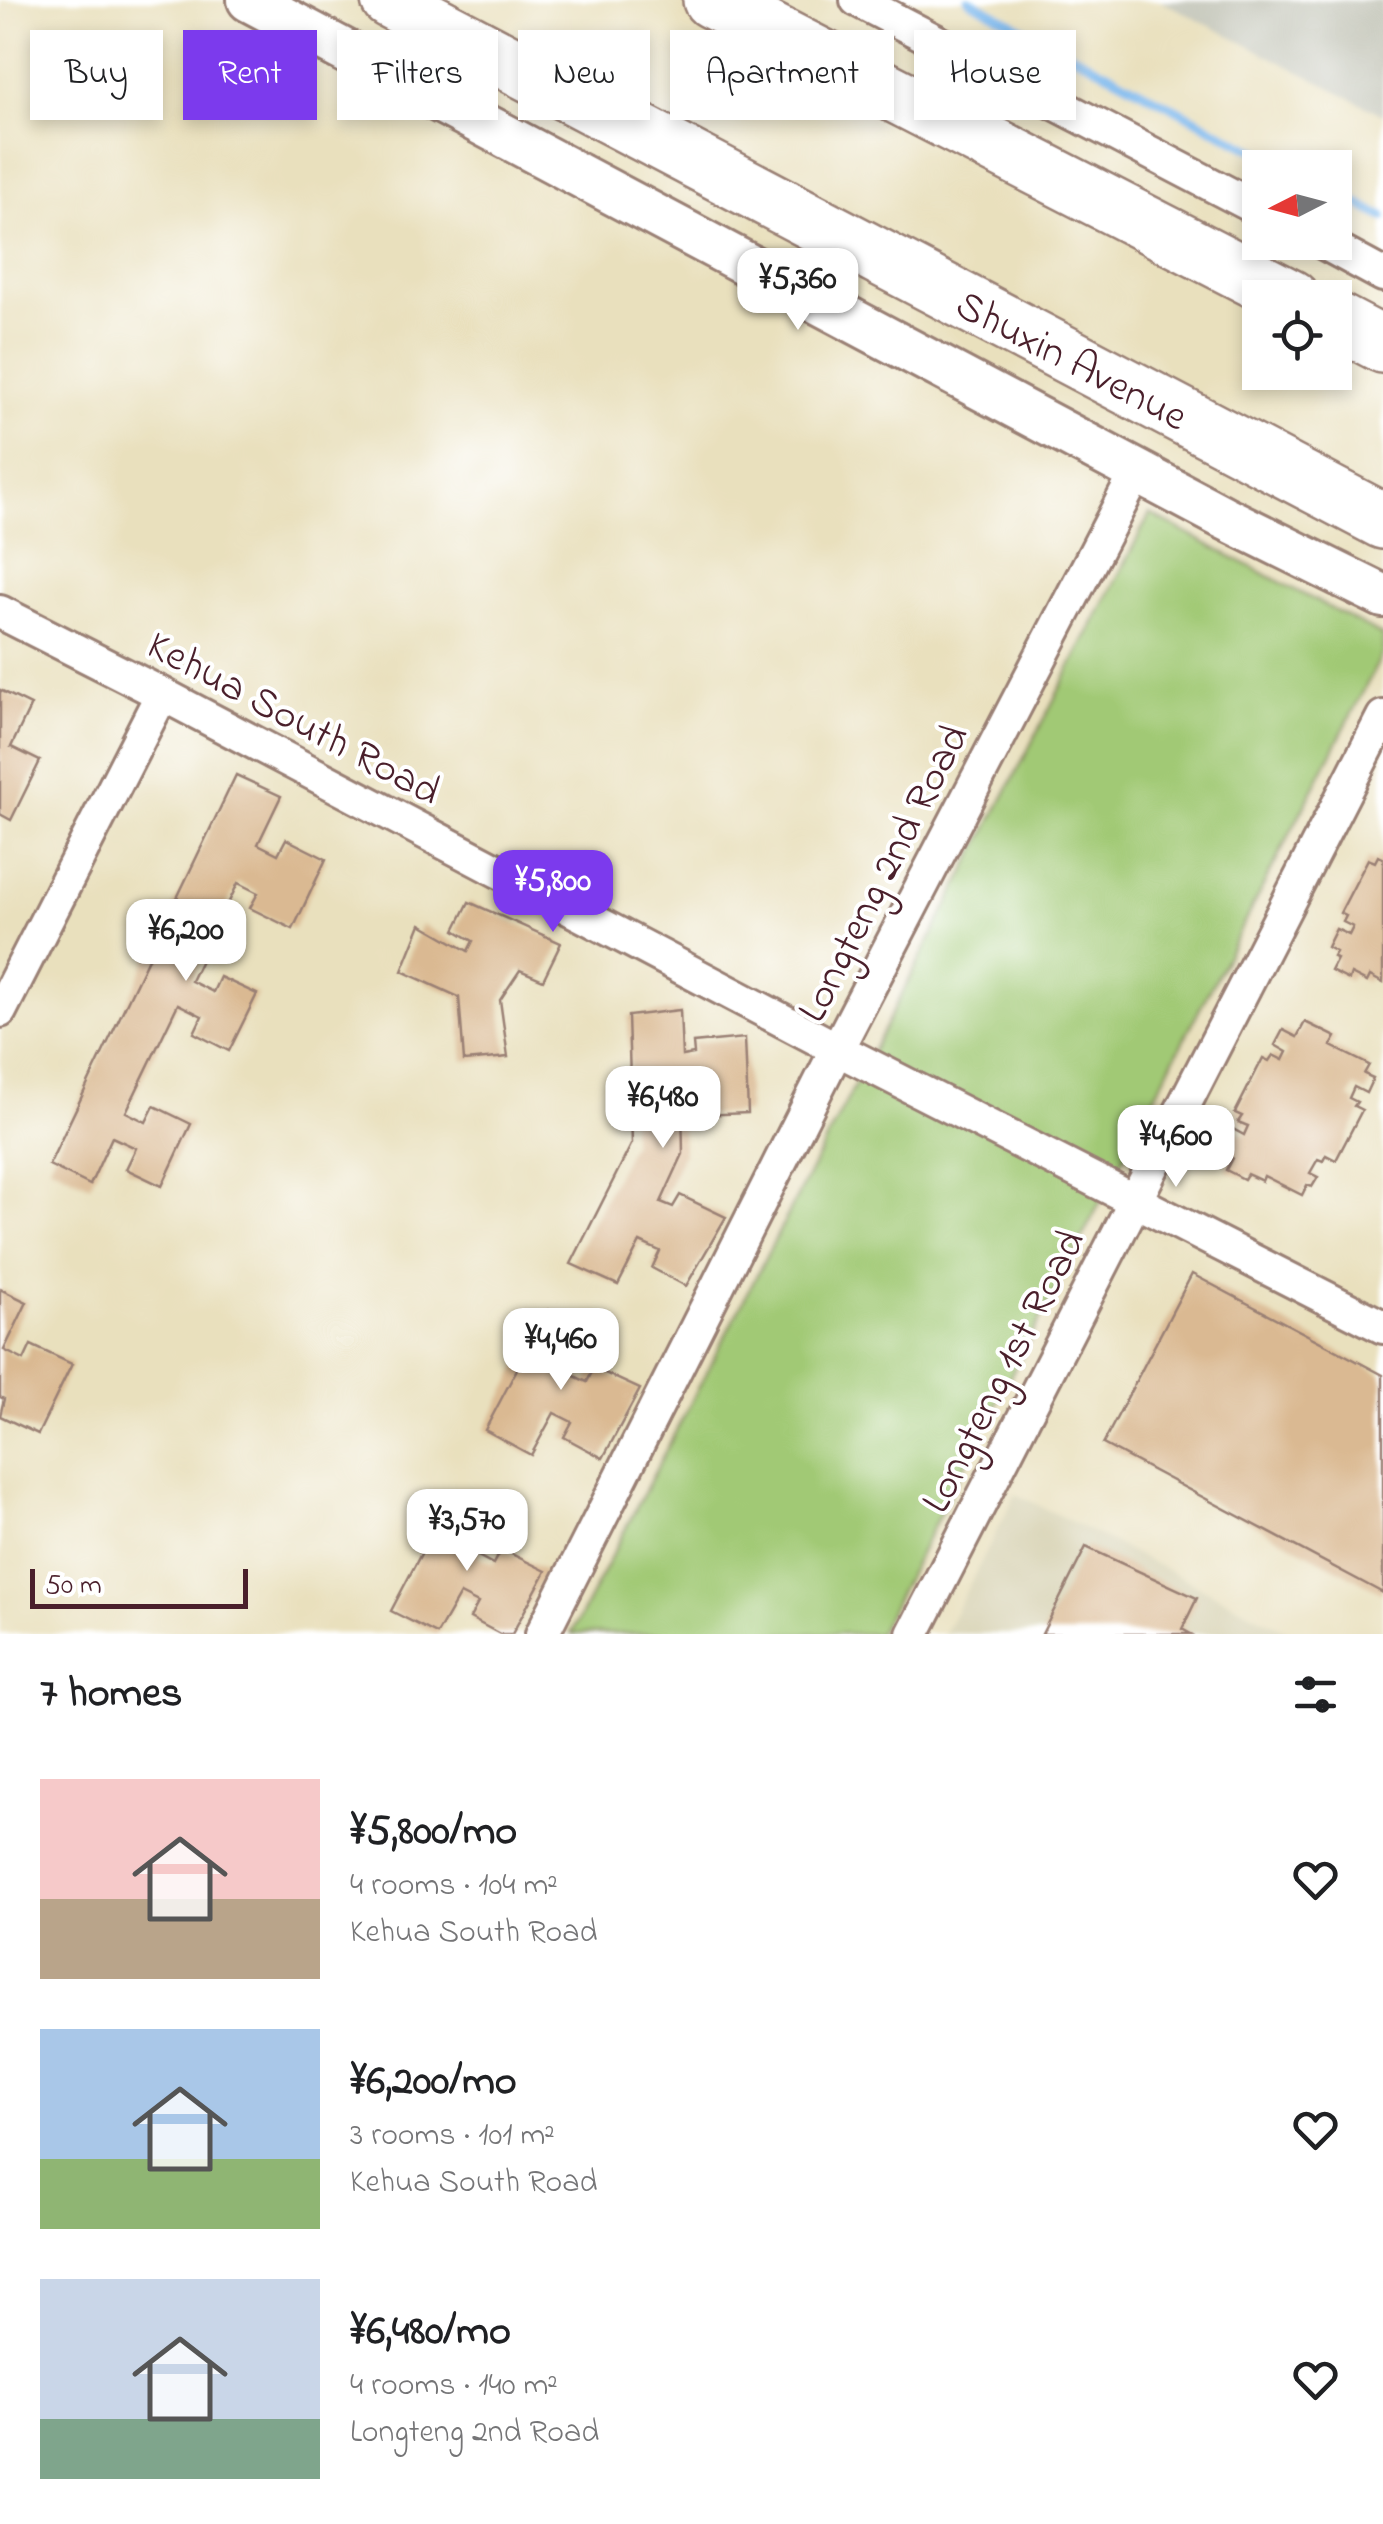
<!DOCTYPE html>
<meta charset="utf-8">
<style>
body{margin:0;font-family:"Indie Flower",sans-serif;background:#f2f2f2;color:#202124;height:100vh;display:flex;flex-direction:column;font-size:38px;white-space:nowrap}
*{box-sizing:border-box;margin:0}
p{font-size:32px;color:#757577}
.icon{flex:none;width:55px;height:55px;fill:none;stroke:currentColor;stroke-width:2;stroke-linecap:round;stroke-linejoin:round}
.map{position:relative;height:1634px;overflow:hidden}
.drawer{display:flex;flex-direction:column;background:#fff;flex:1}
.drawer>*{flex:none}
.hud{position:absolute;left:30px;top:30px;width:1325px;height:90px;display:flex;gap:20px}
.needle{width:65px;rotate:264deg}
.buttons{position:absolute;left:1242px;top:150px;display:grid;gap:20px}
.buttons a{display:grid;place-items:center;width:110px;height:110px;border-radius:0px;background:#fff;box-shadow:0 5px 15px #0003;font-size:50px}
.scale{position:absolute;left:30px;bottom:25px;width:218px;box-sizing:border-box;padding-left:10px;border:5px solid #4a1f2b;border-top:0;font-size:28px;line-height:35px;white-space:nowrap;color:#4a1f2b;-webkit-text-stroke:8px #fff;paint-order:stroke}
.price{position:absolute;translate:-50% -85px;padding:0 22px;border-radius:20px;background:#fff;color:#222;font-size:32px;line-height:65px;filter:drop-shadow(0 2px 5px #0008)}
.price::after{content:'';position:absolute;left:50%;top:60px;width:30px;height:22px;margin-left:-15px;background:inherit;clip-path:polygon(0 0,100% 0,50% 100%)}
.price.on{background:#7c3aed;color:#fff}
ul{padding:0;list-style:none}
li{display:flex;align-items:center;gap:30px;height:250px;padding:0 40px}
li span{display:grid;place-items:center;flex:none;width:280px;height:200px;border-radius:0px;color:#555}
li>.icon{margin-inline-start:auto}
span .icon{width:120px;height:120px;fill:#fffc;stroke-width:1}
li b{font-size:42px}
h2{display:flex;justify-content:space-between;align-items:center;height:120px;padding:0 40px;font-size:42px}
.pill{padding:0 35px;border-radius:0px;background:#fff;box-shadow:0 5px 15px #0003;font-size:35px;line-height:90px}
.pill.on{background:#7c3aed;color:#fff}
.map>svg:first-child{display:block}
.built{fill:#d7d2b2}
.industrial{fill:#c4c6b9}
.green{fill:#a1c975;stroke:#767450;stroke-width:2.5}
.lines{fill:none;stroke-linecap:round;stroke-linejoin:round}
.stream{stroke:#7ab7ed;stroke-width:9}
.building{fill:#dab992}
.minor-casing{stroke:#9a8074;stroke-width:38}
.tertiary-casing{stroke:#9a8074;stroke-width:48}
.trunk-casing{stroke:#9a8074;stroke-width:60}
.minor{stroke:#fff;stroke-width:32}
.tertiary{stroke:#fff;stroke-width:42}
.trunk{stroke:#fff;stroke-width:55}
.labels{text-anchor:middle;stroke-width:8;stroke-linejoin:round;paint-order:stroke}
.street-label{font-size:42px;fill:#4a1f2b;stroke:#fff}
</style>
<div class="map">
<svg width="1383" height="1634" viewBox="0 0 1383 1634">
<rect width="100%" height="100%" fill="#fff"/>
<filter id="ink" filterUnits="userSpaceOnUse"><feTurbulence type="fractalNoise" baseFrequency=".01" numOctaves="2"/><feDisplacementMap in="SourceGraphic" scale="20" xChannelSelector="R" yChannelSelector="G"/><feConvolveMatrix kernelMatrix="1 2 1 2 8 2 1 2 1" color-interpolation-filters="sRGB"/></filter>
<filter id="wash" filterUnits="userSpaceOnUse"><feTurbulence type="fractalNoise" baseFrequency=".0048" numOctaves="4" result="noise"/><feDisplacementMap in="SourceGraphic" scale="40" xChannelSelector="R" yChannelSelector="G"/><feGaussianBlur stdDeviation="2.25" result="paint"/><feColorMatrix in="noise" values="0 0 0 0 0 0 0 0 0 0 0 0 0 0 0 0 0 1.4 0 .05"/><feComposite in="paint" operator="in"/></filter>
<g filter="url(#wash)">
<rect width="100%" height="100%" fill="#e9e0bd"/>
<polygon class="built" points="1016,1494 1294,1634 944,1634"/>
<polygon class="industrial" points="1159,0 1383,0 1383,115 1341,93"/>
<polygon class="green" points="1150,514 1383,636 1383,653 878,1634 571,1634"/>
<g class="lines">
<g class="stream">
<polyline points="969,0 1288,168"/>
<polyline points="1335,192 1383,217"/>
</g>
</g>
<g id="blocks">
<g class="building">
<polygon points="0,690 31,705 11,747 40,761 11,820 0,814"/>
<polygon points="236,775 281,796 258,844 278,854 286,839 326,859 293,929 250,908 258,893 238,883 191,981 213,992 220,977 257,994 229,1051 194,1033 202,1016 178,1004 126,1112 146,1122 154,1106 191,1124 162,1186 126,1169 136,1148 112,1137 90,1185 49,1165"/>
<polygon points="1378,856 1383,858 1383,983 1370,976 1367,982 1351,974 1349,980 1331,971 1337,959 1333,957 1336,952 1327,947 1336,929 1349,935 1353,927 1343,922 1346,916 1340,913 1368,859 1375,862"/>
<polygon points="469,902 561,943 543,980 520,970 500,1000 508,1057 464,1061 459,997 402,971 421,924 468,951 473,941 455,930"/>
<polygon points="680,1010 682,1056 694,1054 693,1043 745,1038 748,1113 699,1115 698,1098 682,1102 683,1154 661,1202 673,1207 680,1195 726,1217 686,1286 652,1268 660,1251 640,1242 618,1285 571,1264 632,1143 628,1016"/>
<polygon points="1305,1022 1336,1037 1331,1046 1369,1065 1364,1074 1373,1078 1366,1093 1354,1087 1349,1098 1357,1102 1354,1106 1362,1110 1336,1160 1326,1155 1323,1161 1318,1159 1310,1173 1318,1177 1312,1187 1307,1185 1302,1195 1264,1176 1262,1181 1247,1174 1244,1179 1226,1170 1232,1158 1228,1157 1231,1151 1222,1146 1231,1128 1244,1135 1248,1126 1238,1122 1242,1116 1235,1113 1263,1058 1269,1061 1273,1055 1283,1060 1287,1052 1275,1045 1283,1030 1297,1037"/>
<polygon points="1192,1274 1383,1375 1383,1593 1103,1444"/>
<polygon points="0,1289 27,1302 4,1350 24,1360 31,1345 72,1364 38,1434 0,1416 4,1399 0,1397"/>
<polygon points="548,1310 592,1331 572,1375 587,1382 594,1368 640,1389 603,1458 564,1437 572,1422 554,1413 531,1455 485,1430"/>
<polygon points="454,1491 498,1513 478,1556 493,1564 501,1549 546,1571 512,1634 500,1634 470,1618 478,1603 460,1594 437,1634 391,1611"/>
<polygon points="1086,1547 1197,1598 1182,1629 1191,1634 1042,1634"/>
</g>
</g>
</g>
<g filter="url(#ink)">
<use href="#blocks" fill-opacity="0" stroke="#9a8074" stroke-width="2.5"/>
<g class="lines">
<defs>
<g id="minor">
<polyline points="857,0 1260,210"/>
<polyline points="1322,242 1383,275"/>
<polyline points="0,612 162,694 837,1049 1383,1327"/>
<polyline points="0,1011 162,694"/>
<polyline points="542,1634 837,1049 1137,472"/>
<polyline points="913,1634 1383,717"/>
</g>
<polyline id="tertiary" points="249,0 1223,517 1383,596"/>
<g id="trunk">
<path id="s1" d="M389 0 1383 521"/>
<polyline points="711,0 1291,298"/>
<polyline points="1335,320 1383,345"/>
</g>
</defs>
<use href="#minor" class="minor-casing"/>
<use href="#tertiary" class="tertiary-casing"/>
<use href="#trunk" class="trunk-casing"/>
<use href="#minor" class="minor"/>
<use href="#tertiary" class="tertiary"/>
<use href="#trunk" class="trunk"/>
</g>
</g>
<g class="labels">
<g class="street-label">
<text dy="15" stroke="none"><textPath href="#s1" startOffset="772">Shuxin Avenue</textPath></text>
<text transform="translate(295 716) rotate(28)" y="15">Kehua South Road</text>
<text transform="translate(881 872) rotate(-63)" y="15">Longteng 2nd Road</text>
<text transform="translate(1001 1370) rotate(-63)" y="15">Longteng 1st Road</text>
</g>
</g>
</svg>
<div class="buttons">
<a><svg class="needle" viewBox="-14 -14 28 28"><path d="M0-13l5 13h-10z" fill="#e53935"/><path d="M0 13l5-13h-10z" fill="#757577"/></svg></a>
<a><svg class="icon" aria-label="locate" viewBox="0 0 24 24"><circle cx="12" cy="12" r="6"/><path d="M12 2v4M12 18v4M2 12h4M18 12h4"/></svg></a>
</div>
<div class="scale">50 m</div>
<b class="price" style="left:798px;top:333px">¥5,360</b>
<b class="price on" style="left:553px;top:935px">¥5,800</b>
<b class="price" style="left:186px;top:984px">¥6,200</b>
<b class="price" style="left:663px;top:1151px">¥6,480</b>
<b class="price" style="left:1176px;top:1190px">¥4,600</b>
<b class="price" style="left:561px;top:1393px">¥4,460</b>
<b class="price" style="left:467px;top:1574px">¥3,570</b>
<div class="hud">
<a class="pill">Buy</a>
<a class="pill on">Rent</a>
<a class="pill">Filters</a>
<a class="pill">New</a>
<a class="pill">Apartment</a>
<a class="pill">House</a>
</div>
</div>
<section class="drawer">
<h2>7 homes<svg class="icon" aria-label="filters" viewBox="0 0 24 24"><path d="M4 7h16M4 17h16"/><circle cx="9" cy="7" r="2"/><circle cx="15" cy="17" r="2"/></svg></h2>
<ul>
<li><span style="background:linear-gradient(#f6c9c9 60%,#b9a48a 0)"><svg class="icon" aria-label="home" viewBox="0 0 24 24"><path d="M3 11l9-7 9 7M6 9v11h12V9"/></svg></span><div><b>¥5,800/mo</b><p>4 rooms · 104 m²</p><p>Kehua South Road</p></div><svg class="icon" aria-label="heart" viewBox="0 0 24 24"><path d="M12 20l-8-8c-3-5 5-10 8-4 3-6 11-1 8 4z"/></svg></li>
<li><span style="background:linear-gradient(#a9c7e8 65%,#8fb573 0)"><svg class="icon" aria-label="home" viewBox="0 0 24 24"><path d="M3 11l9-7 9 7M6 9v11h12V9"/></svg></span><div><b>¥6,200/mo</b><p>3 rooms · 101 m²</p><p>Kehua South Road</p></div><svg class="icon" aria-label="heart" viewBox="0 0 24 24"><path d="M12 20l-8-8c-3-5 5-10 8-4 3-6 11-1 8 4z"/></svg></li>
<li><span style="background:linear-gradient(#c9d6e8 70%,#7fa58c 0)"><svg class="icon" aria-label="home" viewBox="0 0 24 24"><path d="M3 11l9-7 9 7M6 9v11h12V9"/></svg></span><div><b>¥6,480/mo</b><p>4 rooms · 140 m²</p><p>Longteng 2nd Road</p></div><svg class="icon" aria-label="heart" viewBox="0 0 24 24"><path d="M12 20l-8-8c-3-5 5-10 8-4 3-6 11-1 8 4z"/></svg></li>
</ul>
</section>
